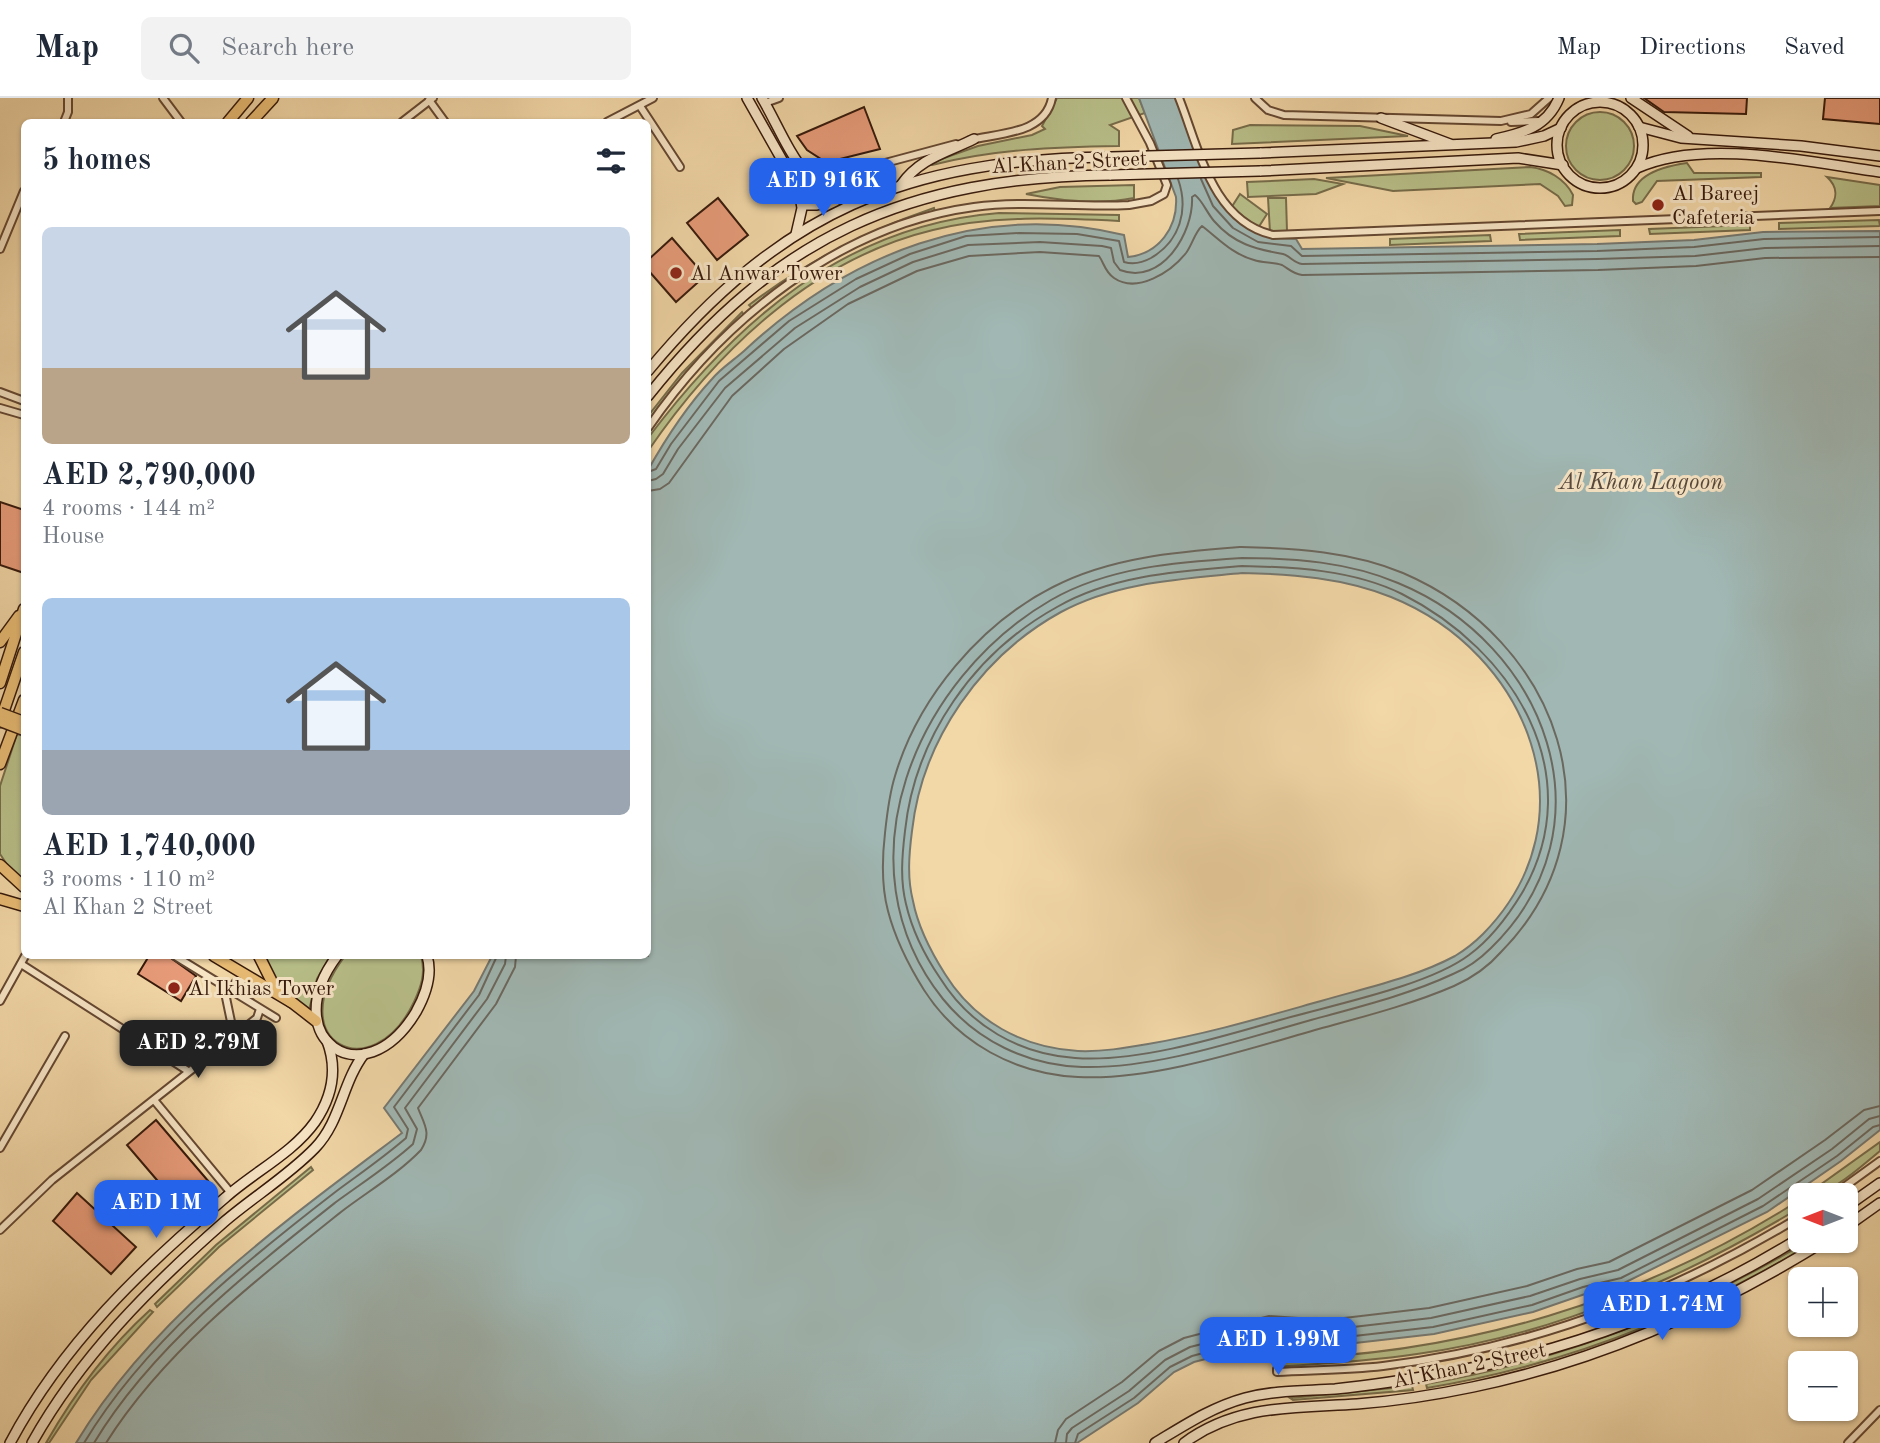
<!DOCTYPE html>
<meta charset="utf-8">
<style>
body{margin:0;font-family:"Old Standard TT",serif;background:#f2f2f3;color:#1f2937;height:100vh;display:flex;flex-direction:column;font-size:26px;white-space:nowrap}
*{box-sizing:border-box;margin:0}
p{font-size:23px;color:#747a83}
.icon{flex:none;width:38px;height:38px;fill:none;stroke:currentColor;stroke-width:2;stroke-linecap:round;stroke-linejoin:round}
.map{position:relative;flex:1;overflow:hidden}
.side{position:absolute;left:21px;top:21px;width:630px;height:840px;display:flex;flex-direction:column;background:#fff;border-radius:10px;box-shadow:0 2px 5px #0004}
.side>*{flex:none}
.needle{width:46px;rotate:270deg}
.buttons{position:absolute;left:1788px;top:1085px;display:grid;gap:14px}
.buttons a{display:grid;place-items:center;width:70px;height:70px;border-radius:10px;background:#fff;box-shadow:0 2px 5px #0004;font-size:35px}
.price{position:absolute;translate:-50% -60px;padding:0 16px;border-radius:14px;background:#2563eb;color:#fff;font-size:23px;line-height:46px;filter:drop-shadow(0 2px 4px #0008)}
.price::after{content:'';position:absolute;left:50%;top:42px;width:21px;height:16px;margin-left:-10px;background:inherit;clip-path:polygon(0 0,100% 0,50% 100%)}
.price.active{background:#222;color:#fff}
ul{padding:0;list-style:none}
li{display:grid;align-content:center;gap:14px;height:371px;padding:0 21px}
li span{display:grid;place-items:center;height:217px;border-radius:10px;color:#555}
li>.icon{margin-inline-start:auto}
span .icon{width:126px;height:126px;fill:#fffc;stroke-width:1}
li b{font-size:30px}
h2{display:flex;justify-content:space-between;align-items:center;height:84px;padding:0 21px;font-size:30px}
header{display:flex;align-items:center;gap:42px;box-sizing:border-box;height:98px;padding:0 35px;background:#fff;border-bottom:2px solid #e0e1e3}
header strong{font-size:33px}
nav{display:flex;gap:38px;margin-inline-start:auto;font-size:24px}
.search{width:490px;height:63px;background:#f2f2f3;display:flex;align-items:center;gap:18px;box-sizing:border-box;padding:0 24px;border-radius:10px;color:#747a83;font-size:26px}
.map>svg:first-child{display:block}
.green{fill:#b8bf89;stroke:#776c4a;stroke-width:2}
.water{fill:#a0b7b3;stroke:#767870;stroke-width:2;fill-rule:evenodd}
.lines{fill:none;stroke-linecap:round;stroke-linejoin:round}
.shore{stroke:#6b685f;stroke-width:2}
.building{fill:#e79b79;stroke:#36190b;stroke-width:2}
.street-casing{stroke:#654832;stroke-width:10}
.secondary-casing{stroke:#36190b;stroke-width:12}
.primary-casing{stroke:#36190b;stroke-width:13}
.street{stroke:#f7e5c6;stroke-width:6}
.secondary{stroke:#f7e5c6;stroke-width:9}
.primary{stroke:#e9bc74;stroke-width:10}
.secondary-bridge-casing{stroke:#36190b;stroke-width:12;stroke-linecap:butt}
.primary-bridge-casing{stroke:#36190b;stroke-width:13;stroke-linecap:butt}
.secondary-bridge{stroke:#f7e5c6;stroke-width:9}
.primary-bridge{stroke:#e9bc74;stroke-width:10}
.poi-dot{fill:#8f2418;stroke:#f7e5c6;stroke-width:2.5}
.labels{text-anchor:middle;stroke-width:6;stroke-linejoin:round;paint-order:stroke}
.street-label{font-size:21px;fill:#36190b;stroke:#f7e5c6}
.poi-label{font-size:21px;fill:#36190b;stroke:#f7e5c6;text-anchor:start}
.water-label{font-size:23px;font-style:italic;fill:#56483d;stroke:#f7e5c6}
</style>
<header>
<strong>Map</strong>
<div class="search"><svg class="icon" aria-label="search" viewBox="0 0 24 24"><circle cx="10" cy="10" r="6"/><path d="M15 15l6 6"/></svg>Search here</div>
<nav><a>Map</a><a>Directions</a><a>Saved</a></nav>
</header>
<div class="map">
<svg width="1880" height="1345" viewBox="0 0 1880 1345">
<rect width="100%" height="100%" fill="#f2d7a7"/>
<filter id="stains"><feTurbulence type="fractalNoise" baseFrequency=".00286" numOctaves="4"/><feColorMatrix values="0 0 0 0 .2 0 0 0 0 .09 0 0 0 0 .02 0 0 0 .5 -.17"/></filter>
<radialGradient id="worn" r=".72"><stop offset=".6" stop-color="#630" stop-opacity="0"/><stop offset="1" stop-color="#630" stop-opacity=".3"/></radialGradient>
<g class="green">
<path d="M1057 0H1139L1145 15 1110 27 1119 33V48C1056 49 994 51 932 67L930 65 978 48 1032 37 1045 31 1042 28Z"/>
<circle cx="1600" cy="48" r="34"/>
<polygon points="1250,27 1360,28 1408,38 1232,46 1233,32"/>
<path d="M1687 65 1694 75H1761V79L1657 83 1642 104 1636 106 1633 103C1631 76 1666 68 1687 65Z"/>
<path d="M1530 69C1548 71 1565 81 1573 97L1572 107 1565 108 1558 98 1540 86 1393 93 1326 80Z"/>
<path d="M1827 79 1880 87V108L1830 110C1838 99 1837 88 1827 79Z"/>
<polygon points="1314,81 1343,86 1316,96 1248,99 1247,84"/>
<path d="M1134 87V100C1099 107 1061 103 1026 96L1060 89Z"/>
<polygon points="1240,96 1267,116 1258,130 1231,110"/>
<polygon points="1268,100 1286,100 1287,133 1270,134"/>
<path d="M934 110 935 115 837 153 792 180 752 210 749 207C807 163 866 133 934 110Z"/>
<path d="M999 115 1119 117V123C1058 120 992 117 933 132 812 161 716 254 648 353V340C737 222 846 127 999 115Z"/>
<polygon points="1879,122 1880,128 1779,131 1779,125"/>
<polygon points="1750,127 1750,132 1650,136 1649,131"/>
<polygon points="1620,132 1620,138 1520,142 1519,136"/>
<polygon points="1490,137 1491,143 1390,147 1390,141"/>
<polygon points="742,214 744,217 698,262 648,323 648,318 682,275"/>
<polygon points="17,636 24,638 24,783 10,771 0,756 0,688"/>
<path d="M265 858H330L317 881 309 912C288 896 273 883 265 858Z"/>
<path d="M345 858H421C426 875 421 889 414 904 372 992 280 943 345 858Z"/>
<path d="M1880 1044V1053C1860 1069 1832 1097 1806 1097Z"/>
<polygon points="311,1069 313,1072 219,1149 157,1209 155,1206 216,1147"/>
<path d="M1801 1101V1109C1682 1181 1555 1237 1417 1256 1370 1263 1322 1266 1275 1269V1261C1463 1257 1642 1203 1801 1101Z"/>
<path d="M1808 1143H1816C1695 1216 1567 1267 1427 1290L1426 1286C1563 1262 1689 1214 1808 1143Z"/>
<path d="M150 1212 153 1214 91 1282 49 1345H46C74 1296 108 1250 150 1212Z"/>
<polygon points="1412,1288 1413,1292 1293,1302 1290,1300"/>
</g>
<path class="water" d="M1139 0H1176C1185 22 1194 44 1203 66 1222 115 1240 140 1296 141L1302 151 1597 146 1694 142 1763 134 1880 133V1032L1841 1063 1767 1114 1616 1189 1585 1196 1533 1214 1434 1236 1329 1248 1272 1244 1194 1264 1174 1274 1138 1305 1077 1345H76C152 1218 285 1123 402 1035L384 1010 474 893 492 858H648V372C666 340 687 308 712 281 721 270 734 262 744 253 848 156 981 102 1124 137L1128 159C1159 156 1178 129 1176 99ZM1242 475C1292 476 1344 480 1391 499 1528 554 1596 721 1483 836 1475 844 1465 852 1455 858 1414 880 1365 890 1321 903 1264 919 1207 936 1148 946 1125 950 1102 954 1078 953 1023 950 974 923 945 876 931 854 918 829 913 803 907 780 909 756 912 733 922 642 981 558 1061 514 1116 484 1182 481 1242 475Z"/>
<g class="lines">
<g class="shore">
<polyline points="1201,81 1213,108 1233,130 1258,144 1291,148 1302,158 1597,153 1694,149 1764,141 1880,139"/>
<path d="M648 374 656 371 671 346 719 283 789 223 856 181 910 156 966 138 1019 135 1077 136 1119 143 1124 164C1134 167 1142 165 1151 160 1180 143 1189 112 1178 81"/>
<path d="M648 383 656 381 663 376 678 351 725 290 795 230 860 189 913 164 968 147 1040 144 1102 148 1111 150 1114 164 1120 172C1162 188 1194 134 1192 99L1195 97C1202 102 1207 115 1214 123 1234 146 1255 151 1283 156 1290 158 1294 165 1302 166L1597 161 1695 158 1765 150 1880 148"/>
<path d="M648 393 660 391 669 385 732 298 784 251 848 206 917 173 969 158 1040 154 1099 158C1104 165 1105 174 1114 180 1137 196 1171 174 1186 155 1192 147 1195 134 1202 128 1219 141 1232 156 1254 162 1262 165 1274 164 1282 167 1289 171 1293 176 1302 177L1598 172 1696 168 1765 160 1880 159"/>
<path d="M1241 449C1296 450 1353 454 1403 475 1557 541 1627 726 1501 854 1488 869 1472 880 1454 888 1410 907 1362 919 1315 932 1245 952 1151 983 1078 979 1015 976 958 945 924 892 909 868 895 840 888 813 881 787 882 761 885 735 887 716 889 697 895 678 918 600 980 526 1053 489 1111 459 1177 454 1241 449Z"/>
<path d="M1242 460C1294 460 1349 464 1398 485 1546 546 1616 728 1491 850 1480 861 1468 870 1453 876 1408 897 1358 909 1311 922 1240 942 1155 971 1082 969 1027 967 977 943 943 901 836 767 916 580 1051 502 1108 469 1178 464 1242 460Z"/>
<path d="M1242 468C1295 469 1354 472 1402 496 1513 552 1591 676 1522 795 1508 818 1491 841 1469 857 1428 888 1332 907 1280 922 1221 939 1136 965 1075 960 1019 956 970 928 940 880 925 858 912 832 906 806 900 782 902 758 905 733 915 639 974 555 1057 509 1112 477 1180 473 1242 468Z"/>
<path d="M84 1345C144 1245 242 1166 334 1095 358 1077 383 1060 406 1040L408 1031 394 1009 479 897 497 858"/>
<path d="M94 1345C151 1250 250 1172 336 1104 362 1085 390 1067 413 1046L417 1031 405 1010 487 901 505 866 506 858"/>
<path d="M106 1345C164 1253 257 1181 341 1114 367 1094 398 1076 421 1052 432 1035 424 1026 418 1010L496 906 515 869 516 858"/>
<polyline points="1055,1345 1058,1332 1066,1321 1122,1284 1159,1253 1184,1240 1269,1218 1327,1222 1429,1210 1527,1188 1577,1171 1609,1164 1752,1092 1825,1042 1864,1012 1880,1008"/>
<polyline points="1066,1345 1067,1336 1072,1330 1129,1293 1165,1262 1190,1249 1270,1229 1327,1232 1431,1220 1530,1198 1580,1181 1618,1172 1758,1101 1832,1051 1869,1021 1880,1018"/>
<polyline points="1075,1345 1078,1336 1134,1300 1170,1269 1192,1258 1271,1237 1328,1241 1433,1229 1532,1207 1583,1189 1621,1180 1763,1108 1837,1058 1873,1029 1880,1027"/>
</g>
</g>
<g class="building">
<polygon points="1644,0 1747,0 1746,16 1664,14"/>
<polygon points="1825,0 1880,0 1880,26 1823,21"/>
<polygon points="864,9 880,51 832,63 821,61 807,52 797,38"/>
<polygon points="718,100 748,137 717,162 687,125"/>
<polygon points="672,140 705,178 676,204 648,172 648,162"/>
<polygon points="0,404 24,412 24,475 0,467"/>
<polygon points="149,858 168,858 196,878 181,903 138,876"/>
<polygon points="156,1022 209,1084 180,1109 127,1047"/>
<polygon points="77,1095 136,1149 111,1176 53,1123"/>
</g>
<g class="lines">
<defs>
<g id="street">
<polyline points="163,0 181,24"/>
<path d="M1179 0C1199 50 1212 123 1273 137L1880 113"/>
<polyline points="1255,0 1268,12 1284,17 1501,23 1531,16 1549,0"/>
<polyline points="429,2 445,24"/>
<polyline points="765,5 779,0"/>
<polyline points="640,8 680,69"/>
<polyline points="64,24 68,14 68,0"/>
<polyline points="402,24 433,0"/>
<polyline points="607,24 653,0"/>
<polyline points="1511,24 1539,23"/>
<path d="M970 42C1000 35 1045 36 1052 0"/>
<polyline points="801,67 821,75 844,76 956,46"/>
<polyline points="0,151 24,93"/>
<polyline points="0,294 24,303"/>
<polyline points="0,310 24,317"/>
<path d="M648 330C723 221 840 127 974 109 1026 102 1078 110 1129 107L1151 103 1164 96 1167 87 1150 45 1126 0"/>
<polyline points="175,858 276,920"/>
<polyline points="21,866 188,973"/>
<polyline points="224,890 234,938"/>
<polyline points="229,893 235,885 249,880"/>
<polyline points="0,903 25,858"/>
<polyline points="154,1002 231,1095"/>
<polyline points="0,1050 65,938"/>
<polyline points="1833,1097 1880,1063"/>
<polyline points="0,1132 52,1082 257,920 260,911"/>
<path d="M1277 1271V1274C1312 1272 1348 1272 1383 1268 1532 1250 1673 1196 1801 1118"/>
<polyline points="1848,1345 1880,1312"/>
</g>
<g id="secondary">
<polyline points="747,0 799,92 802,110 796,136"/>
<path d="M762 0C785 39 804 100 856 104"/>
<polyline points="1631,0 1688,38"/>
<circle cx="1600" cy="47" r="43"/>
<polyline points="1381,20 1450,46"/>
<polyline points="1639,29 1681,40 1801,48 1880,58"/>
<path d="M1496 41C1523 35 1547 29 1559 0"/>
<polyline points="1260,55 1516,44 1544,38 1561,30"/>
<path d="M1637 70C1703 40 1809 64 1880 74"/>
<polyline points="1260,73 1518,60 1563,67"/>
<path d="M901 87C920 60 946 55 974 41"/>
<polyline points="802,103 807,107 817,107 821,102 822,92"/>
<path d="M648 273C781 113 905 61 1111 59"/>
<path d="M648 298C776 137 908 79 1111 77"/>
<path d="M337 858C276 939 363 1002 416 914 426 896 433 877 427 858"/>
<polyline points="1846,1109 1880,1085"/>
<polyline points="1846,1129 1880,1105"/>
<path d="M10 1345C62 1247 142 1170 226 1099 254 1074 293 1055 315 1024 332 999 338 972 327 943"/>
<path d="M32 1345C80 1259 150 1189 224 1124 253 1099 288 1078 315 1050 341 1023 342 985 364 956"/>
<path d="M1155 1345C1185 1327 1212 1309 1245 1300 1275 1292 1305 1293 1335 1291 1374 1287 1412 1281 1451 1274 1574 1252 1694 1206 1801 1139"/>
<path d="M1184 1345C1237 1306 1295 1310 1357 1306 1396 1303 1435 1297 1473 1289 1598 1263 1717 1210 1825 1143"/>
</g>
<g id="primary">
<polyline points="228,24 248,0"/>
<polyline points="251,24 273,0"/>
<polyline points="0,544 19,518"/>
<polyline points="0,585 24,511"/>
<polyline points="0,624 24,554"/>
<polyline points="0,666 24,602"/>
<polyline points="0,767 24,789"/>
<polyline points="0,801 24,808"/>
<polyline points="214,858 291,904"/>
<polyline points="259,858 276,892 316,923"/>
</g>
</defs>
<use href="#street" class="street-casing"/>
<use href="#secondary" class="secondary-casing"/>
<use href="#primary" class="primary-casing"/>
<use href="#street" class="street"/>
<use href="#secondary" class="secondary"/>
<use href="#primary" class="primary"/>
<defs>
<g id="secondary-bridge">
<polyline points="1111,59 1260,55"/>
<polyline points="1111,77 1260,73"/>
</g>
<g id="primary-bridge">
<polyline points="0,615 24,624"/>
<polyline points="0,623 24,632"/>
</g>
</defs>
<use href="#secondary-bridge" class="secondary-bridge-casing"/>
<use href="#primary-bridge" class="primary-bridge-casing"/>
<use href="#secondary-bridge" class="secondary-bridge"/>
<use href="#primary-bridge" class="primary-bridge"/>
</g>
<g class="poi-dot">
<circle cx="1658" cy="107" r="7"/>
<circle cx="676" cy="175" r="7"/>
<circle cx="174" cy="890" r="7"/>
</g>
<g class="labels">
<g class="street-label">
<text transform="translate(1069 64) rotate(-3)" y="7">Al Khan 2 Street</text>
<text transform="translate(1469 1267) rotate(-12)" y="7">Al Khan 2 Street</text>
</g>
<g class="poi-label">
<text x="1672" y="102">Al Bareej<tspan x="1672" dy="24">Cafeteria</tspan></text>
<text x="690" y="182">Al Anwar Tower</text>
<text x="188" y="897">Al Ikhias Tower</text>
</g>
<g class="water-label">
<text x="1641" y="391">Al Khan Lagoon</text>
</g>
</g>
<rect width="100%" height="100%" filter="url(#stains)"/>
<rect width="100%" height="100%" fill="url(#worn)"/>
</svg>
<div class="buttons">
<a><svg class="needle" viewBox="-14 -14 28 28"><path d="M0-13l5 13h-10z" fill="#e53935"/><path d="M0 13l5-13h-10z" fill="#747a83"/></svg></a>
<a>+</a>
<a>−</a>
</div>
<b class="price" style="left:823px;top:120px">AED 916K</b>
<b class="price active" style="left:198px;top:982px">AED 2.79M</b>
<b class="price" style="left:156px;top:1142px">AED 1M</b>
<b class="price" style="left:1662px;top:1244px">AED 1.74M</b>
<b class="price" style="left:1278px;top:1279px">AED 1.99M</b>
<section class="side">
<h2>5 homes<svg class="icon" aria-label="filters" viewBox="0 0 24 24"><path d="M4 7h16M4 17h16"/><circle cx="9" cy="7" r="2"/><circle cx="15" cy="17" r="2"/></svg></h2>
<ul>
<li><span style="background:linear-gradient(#c9d6e8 65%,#b9a48a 0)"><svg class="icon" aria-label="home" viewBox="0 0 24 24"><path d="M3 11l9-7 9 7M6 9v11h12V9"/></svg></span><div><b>AED 2,790,000</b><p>4 rooms · 144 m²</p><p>House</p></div></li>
<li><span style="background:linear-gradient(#a9c7e8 70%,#9aa5b1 0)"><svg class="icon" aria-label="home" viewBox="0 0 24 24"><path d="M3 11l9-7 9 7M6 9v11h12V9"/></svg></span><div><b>AED 1,740,000</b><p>3 rooms · 110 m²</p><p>Al Khan 2 Street</p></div></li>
</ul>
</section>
</div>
